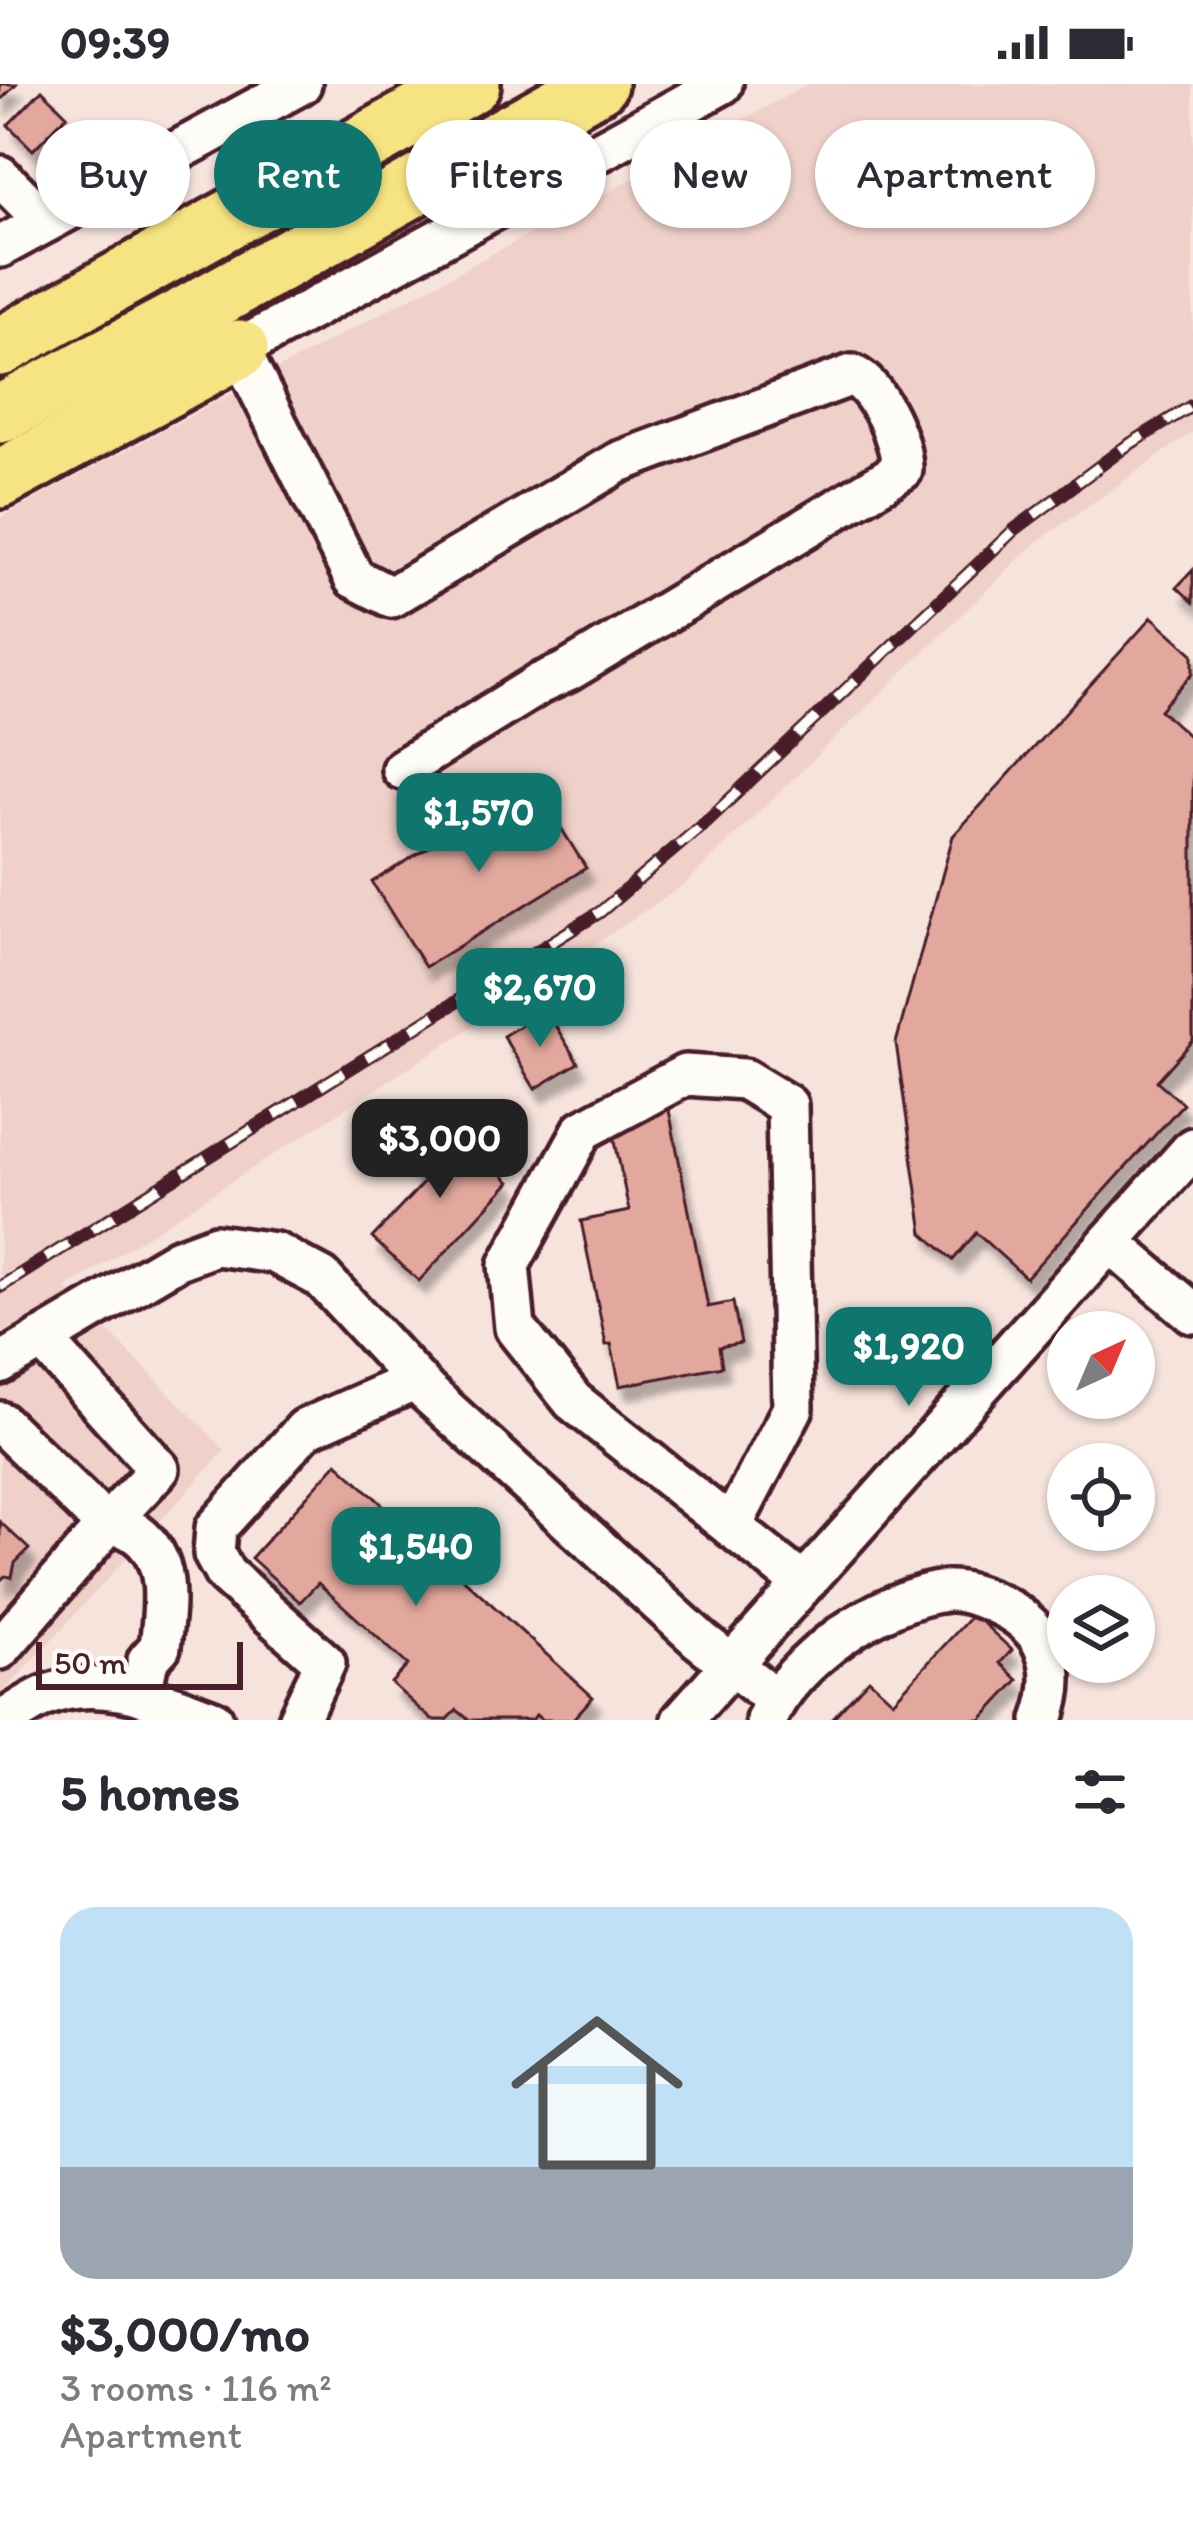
<!DOCTYPE html>
<meta charset="utf-8">
<style>
body{margin:0;font-family:Itim,sans-serif;background:#f7f7f7;color:#2b2b33;height:100vh;display:flex;flex-direction:column;font-size:45px;white-space:nowrap}
*{box-sizing:border-box;margin:0}
p{font-size:39px;color:#7c7c81}
.icon{flex:none;width:66px;height:66px;fill:none;stroke:currentColor;stroke-width:2;stroke-linecap:round;stroke-linejoin:round}
.map{position:relative;height:1636px;overflow:hidden}
.details{display:flex;flex-direction:column;background:#fff;flex:1}
.details>*{flex:none}
.top-card{position:absolute;left:36px;top:36px;width:1122px;height:108px;display:flex;gap:24px}
.needle{width:78px;rotate:44deg}
.buttons{position:absolute;left:1047px;top:1227px;display:grid;gap:24px}
.buttons a{display:grid;place-items:center;width:108px;height:108px;border-radius:50%;background:#fff;box-shadow:0 3px 9px #0004;font-size:60px}
.scale{position:absolute;left:36px;bottom:30px;width:207px;box-sizing:border-box;padding-left:12px;border:6px solid #4a1f2b;border-top:0;font-size:33px;line-height:42px;white-space:nowrap;color:#4a1f2b;-webkit-text-stroke:9px #fdfcf7;paint-order:stroke}
.price{position:absolute;translate:-50% -102px;padding:0 27px;border-radius:24px;background:#0f766e;color:#fff;font-size:39px;line-height:78px;filter:drop-shadow(0 3px 6px #0008)}
.price::after{content:'';position:absolute;left:50%;top:72px;width:36px;height:27px;margin-left:-18px;background:inherit;clip-path:polygon(0 0,100% 0,50% 100%)}
.price.active{background:#222;color:#fff}
ul{padding:0;list-style:none}
li{display:grid;align-content:center;gap:24px;height:636px;padding:0 60px}
li+li{border-top:3px solid #e1e1e2}
li span{display:grid;place-items:center;height:372px;border-radius:36px;color:#555}
li>.icon{margin-inline-start:auto}
span .icon{width:216px;height:216px;fill:#fffc;stroke-width:1}
li b{font-size:51px}
h2{display:flex;justify-content:space-between;align-items:center;height:144px;padding:0 60px;font-size:51px}
.pill{padding:0 42px;border-radius:54px;background:#fff;box-shadow:0 3px 9px #0004;font-size:42px;line-height:108px}
.pill.active{background:#0f766e;color:#fff}
.status{display:flex;justify-content:space-between;align-items:center;height:84px;padding:0 60px;background:#fff;direction:ltr}
.status svg{height:33px;fill:currentColor}
.map>svg:first-child{display:block}
.built{fill:#efd1c9}
.building{fill:#e2a89e;stroke:#4a1f2b;stroke-width:3;filter:url(#shadow)}
.lines{fill:none;stroke-linecap:round;stroke-linejoin:round}
.minor-casing{stroke:#4a1f2b;stroke-width:48}
.highway-casing{stroke:#4a1f2b;stroke-width:66}
.minor{stroke:#fdfcf7;stroke-width:39}
.highway{stroke:#f6e381;stroke-width:57}
.rail-casing{stroke:#4a1f2b;stroke-width:14}
.rail{stroke:#fdfcf7;stroke-width:9;stroke-dasharray:27;stroke-linecap:butt}
</style>
<div class="status"><b>09:39</b><svg viewBox="0 0 49 12"><path d="M0 12V9h3v3zM5 12V6h3v6zM10 12V3h3v9zM15 12V0h3v12zM26 1h20v11H26zM47 4h2v5h-2z"/></svg></div>
<div class="map">
<svg width="1193" height="1636" viewBox="0 0 1193 1636">
<defs>
<filter id="shadow"><feDropShadow dx="7" dy="13" stdDeviation="3" flood-color="#0004"/></filter>
</defs>
<rect width="100%" height="100%" fill="#f5e3dc"/>
<filter id="ink" filterUnits="userSpaceOnUse"><feTurbulence type="fractalNoise" baseFrequency=".00833" numOctaves="2"/><feDisplacementMap in="SourceGraphic" scale="24" xChannelSelector="R" yChannelSelector="G"/><feConvolveMatrix kernelMatrix="1 2 1 2 8 2 1 2 1" color-interpolation-filters="sRGB"/></filter>
<g filter="url(#ink)">
<polygon class="built" points="809,0 1193,0 1193,348 1033,461 685,800 461,950 66,1204 225,1366 0,1612 0,434"/>
<g class="building">
<polygon points="0,0 16,0 0,17"/>
<polygon points="42,6 67,31 33,66 8,41"/>
<polygon points="1193,486 1193,518 1177,503"/>
<polygon points="1152,533 1193,570 1193,589 1160,626 1193,656 1193,957 1157,997 1183,1020 1026,1194 976,1149 953,1176 923,1149 896,959 953,752"/>
<polygon points="533,699 586,784 425,883 372,798"/>
<polygon points="546,926 578,979 535,1005 503,952"/>
<polygon points="668,1021 708,1223 733,1218 741,1259 719,1263 722,1282 620,1302 611,1260 606,1261 581,1137 629,1127 610,1032"/>
<polygon points="445,1037 510,1098 419,1197 372,1154 424,1098 405,1080"/>
<polygon points="337,1379 593,1613 572,1636 542,1636 536,1631 532,1636 469,1636 457,1626 447,1636 432,1636 391,1599 408,1581 318,1499 300,1518 251,1474"/>
<polygon points="0,1438 29,1465 15,1479 12,1493 5,1492 0,1497"/>
<polygon points="973,1530 1012,1566 1000,1579 1018,1596 981,1636 831,1636 869,1595 893,1617"/>
</g>
<g class="lines">
<defs>
<g id="minor">
<polyline points="0,92 46,138"/>
<polyline points="0,163 301,0"/>
<path d="M402 685 539 600 568 587 902 386C902 357 878 303 852 291L619 378 391 513 354 494 239 265 722 0"/>
<polyline points="1109,1158 1193,1229"/>
<path d="M42 1255 159 1385 112 1435C120 1442 129 1444 137 1450 173 1477 164 1525 160 1563L148 1576 141 1610"/>
<polyline points="0,1280 178,1175 216,1161 275,1169 322,1194 427,1308 700,1556 775,1615"/>
<polyline points="0,1338 106,1441"/>
<polyline points="731,1443 793,1324 787,1021 744,995 685,991 583,1046 509,1181 515,1244 573,1317 773,1476 803,1500"/>
<polyline points="0,1565 112,1435"/>
<path d="M4 1636C17 1628 31 1618 45 1612 100 1589 161 1617 213 1636"/>
<polyline points="298,1636 325,1579 225,1490 214,1470 216,1444 305,1345 416,1296"/>
<polyline points="682,1636 1193,1064"/>
<path d="M766 1636C790 1577 884 1512 948 1507 965 1506 986 1515 1001 1522 1049 1545 1061 1587 1043 1636"/>
</g>
<g id="highway">
<polyline points="0,263 471,0"/>
<polyline points="0,330 181,234 598,0"/>
<polyline points="0,395 239,265"/>
</g>
</defs>
<use href="#minor" class="minor-casing"/>
<use href="#highway" class="highway-casing"/>
<use href="#minor" class="minor"/>
<use href="#highway" class="highway"/>
<defs>
<polyline id="rail" points="0,1203 600,828 707,737 1014,446 1125,363 1193,321"/>
</defs>
<use href="#rail" class="rail-casing"/>
<use href="#rail" class="rail"/>
</g>
</g>
</svg>
<div class="buttons">
<a><svg class="needle" viewBox="-14 -14 28 28"><path d="M0-13l5 13h-10z" fill="#e53935"/><path d="M0 13l5-13h-10z" fill="#7c7c81"/></svg></a>
<a><svg class="icon" aria-label="locate" viewBox="0 0 24 24"><circle cx="12" cy="12" r="6"/><path d="M12 2v4M12 18v4M2 12h4M18 12h4"/></svg></a>
<a><svg class="icon" aria-label="layers" viewBox="0 0 24 24"><path d="M12 4l9 5-9 5-9-5zM3 14l9 5 9-5"/></svg></a>
</div>
<div class="scale">50 m</div>
<b class="price" style="left:479px;top:791px">$1,570</b>
<b class="price" style="left:540px;top:966px">$2,670</b>
<b class="price active" style="left:440px;top:1117px">$3,000</b>
<b class="price" style="left:909px;top:1325px">$1,920</b>
<b class="price" style="left:416px;top:1525px">$1,540</b>
<div class="top-card">
<a class="pill">Buy</a>
<a class="pill active">Rent</a>
<a class="pill">Filters</a>
<a class="pill">New</a>
<a class="pill">Apartment</a>
</div>
</div>
<section class="details">
<h2>5 homes<svg class="icon" aria-label="filters" viewBox="0 0 24 24"><path d="M4 7h16M4 17h16"/><circle cx="9" cy="7" r="2"/><circle cx="15" cy="17" r="2"/></svg></h2>
<ul>
<li><span style="background:linear-gradient(#bfe0f5 70%,#9aa5b1 0)"><svg class="icon" aria-label="home" viewBox="0 0 24 24"><path d="M3 11l9-7 9 7M6 9v11h12V9"/></svg></span><div><b>$3,000/mo</b><p>3 rooms · 116 m²</p><p>Apartment</p></div></li>
</ul>
</section>
